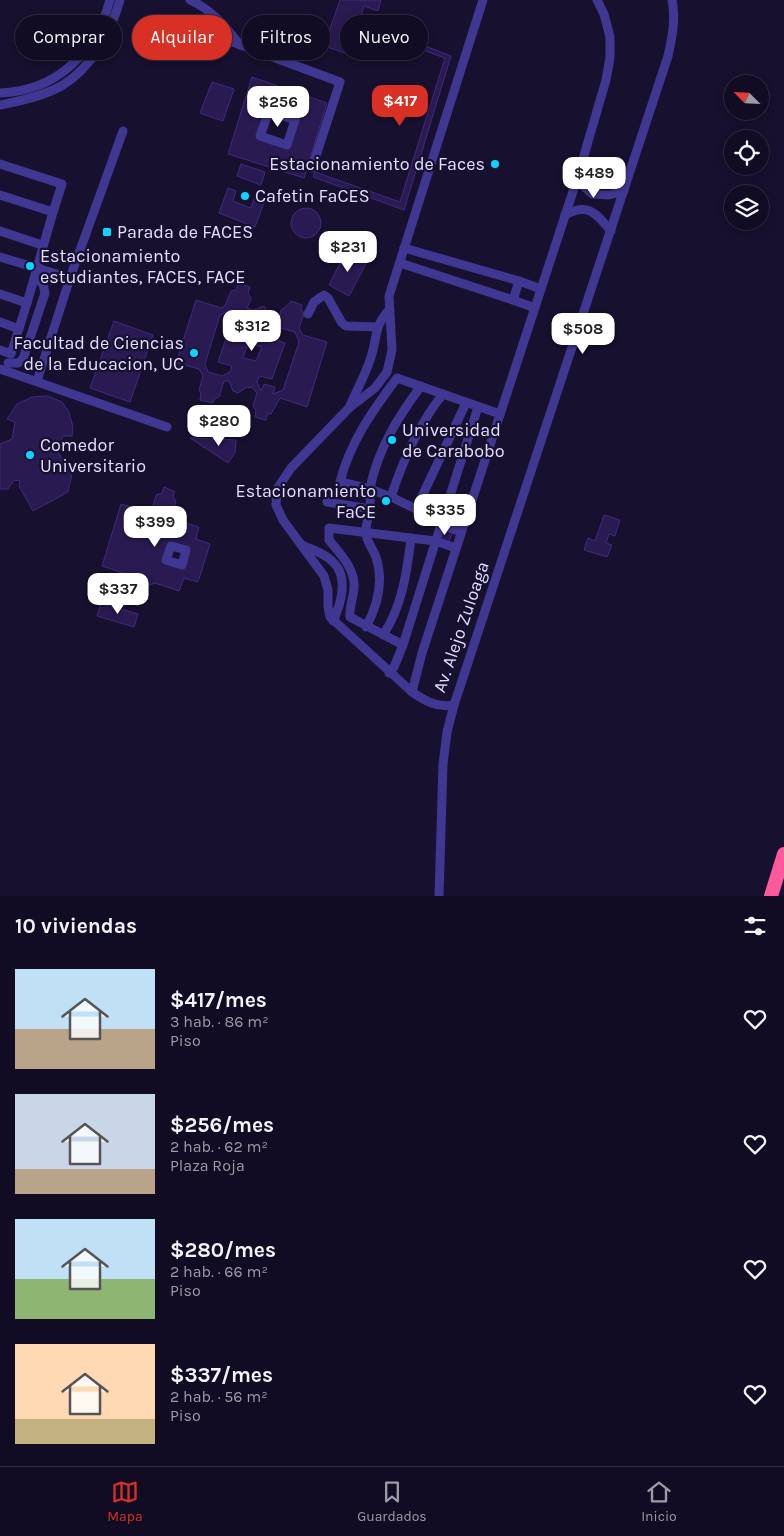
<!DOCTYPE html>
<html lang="es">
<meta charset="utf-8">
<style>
body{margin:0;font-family:Karla,sans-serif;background:#1a152b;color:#f1f3f6;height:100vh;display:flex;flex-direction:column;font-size:19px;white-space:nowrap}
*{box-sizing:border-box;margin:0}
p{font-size:16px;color:#9c9ba6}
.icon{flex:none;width:28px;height:28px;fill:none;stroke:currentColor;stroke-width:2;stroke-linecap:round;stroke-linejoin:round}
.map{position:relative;height:896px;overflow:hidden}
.side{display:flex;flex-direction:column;background:#110c23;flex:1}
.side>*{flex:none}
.guide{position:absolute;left:15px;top:15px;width:500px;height:45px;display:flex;gap:10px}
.needle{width:32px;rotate:294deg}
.tools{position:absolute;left:724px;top:75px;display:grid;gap:10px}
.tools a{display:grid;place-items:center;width:45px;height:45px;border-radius:50%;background:#110c23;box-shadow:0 2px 8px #0003,0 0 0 1px #302c41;font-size:25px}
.price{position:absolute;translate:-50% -42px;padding:0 11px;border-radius:10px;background:#fff;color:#222;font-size:16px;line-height:32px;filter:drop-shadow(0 1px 2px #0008)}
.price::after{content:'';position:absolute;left:50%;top:30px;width:15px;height:11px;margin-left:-8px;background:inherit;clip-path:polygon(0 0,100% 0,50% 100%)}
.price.current{background:#d93025;color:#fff}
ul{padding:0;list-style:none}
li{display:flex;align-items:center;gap:15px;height:125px;padding:0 15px}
li span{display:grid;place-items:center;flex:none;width:140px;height:100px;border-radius:0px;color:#555}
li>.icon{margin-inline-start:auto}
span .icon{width:60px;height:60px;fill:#fffc;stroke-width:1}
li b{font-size:21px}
h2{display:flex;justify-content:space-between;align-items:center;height:60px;padding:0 15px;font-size:21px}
.chip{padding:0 18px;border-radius:22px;background:#110c23;box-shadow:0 2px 8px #0003,0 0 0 1px #302c41;font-size:18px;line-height:45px}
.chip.current{background:#d93025;color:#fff}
.menu{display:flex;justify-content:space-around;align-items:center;height:70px;border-top:1px solid #302c41;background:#110c23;font-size:14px;color:#9c9ba6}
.menu a{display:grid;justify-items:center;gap:2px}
.menu .current{color:#d93025}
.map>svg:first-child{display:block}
.building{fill:#291a52;stroke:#412a80;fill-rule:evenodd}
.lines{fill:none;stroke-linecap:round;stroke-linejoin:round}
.minor{stroke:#403792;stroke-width:9}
.highway{stroke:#ff599d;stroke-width:14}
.poi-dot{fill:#0ad6ff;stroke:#17102f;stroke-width:2}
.labels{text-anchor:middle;stroke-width:4.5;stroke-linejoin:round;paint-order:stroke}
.poi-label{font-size:18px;fill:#e4deff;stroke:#17102f;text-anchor:start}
.street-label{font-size:18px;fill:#e4deff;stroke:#17102f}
</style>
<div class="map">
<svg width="784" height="896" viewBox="0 0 784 896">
<rect width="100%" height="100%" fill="#17102f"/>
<g class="building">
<polygon points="340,0 381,0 378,11 364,6 356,32 369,36 365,45 353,40 348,54 324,46"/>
<polygon points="366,23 451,56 404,210 313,177 315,172 400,202 445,58 364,29"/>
<path d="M252 77 327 103 304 178 228 154ZM269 111 295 120 287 145 260 136Z"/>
<polygon points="212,82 234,89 223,121 200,113"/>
<polygon points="241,164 265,172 261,185 237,176"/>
<polygon points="228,188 236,191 233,201 251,208 255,196 265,200 255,227 219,213"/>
<circle cx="306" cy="223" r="15"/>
<polygon points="346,251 368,260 349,296 329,285"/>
<path d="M238 283 250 287 248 293 251 299 247 308 253 310 264 306 267 312 264 320 272 322 279 319 281 310 287 306 291 301 302 305 301 309 304 314 299 328 303 335 327 342 307 407 280 398 271 414H267L266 420 255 417 256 411 253 406 257 393 253 388 247 387 238 393 233 391 229 381H224L219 397 214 399 213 403 200 400 201 393 199 390 203 376 199 369 176 363 196 300 221 308 225 306 231 291 236 290ZM230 310 232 311 230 319 238 321 241 314 247 322 245 328 231 324 218 362 232 366 230 372 222 376 208 372 205 364 220 315ZM281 328 295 332 299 342 283 390 273 394 275 387 264 384 261 391 257 382 259 376 272 379 285 343 271 338 273 332ZM248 343 262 347 256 361 243 358Z"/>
<polygon points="114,321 153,335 130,402 90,388"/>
<polygon points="48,396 62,402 69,412 73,427 72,436 63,436 57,451 72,474 68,492 33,511 19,486 20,481 14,480 8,489 0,489 0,444 12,439 15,422 7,419 17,404 32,397"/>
<polygon points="190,438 236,440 235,453 228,463"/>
<path d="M164 487 175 492 173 496 176 502 172 514 173 519 199 527 196 539 210 544 198 582 184 578 179 591 155 583 149 585 144 598 140 600 138 606 127 602 129 597 125 592 130 579 127 574 102 566 121 504 146 511 152 510 156 495 162 493ZM171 546 186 550 182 565 166 560Z"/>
<polygon points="604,515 620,520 615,536 609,534 606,543 612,545 607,557 584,550 588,538 595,541"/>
<polygon points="442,527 453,531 448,544 437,541"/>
<polygon points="101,603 138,614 134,627 97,616"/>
</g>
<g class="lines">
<g class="minor">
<path d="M190 0C212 10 226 27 240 45"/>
<polyline points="208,33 340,82 312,168"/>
<path d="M0 93C57 91 95 53 110 0"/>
<path d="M0 105C21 101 44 96 63 85 92 67 111 32 120 0"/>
<polygon points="269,111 295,120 287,145 260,136"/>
<polyline points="0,164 62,184 53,212 0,195"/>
<polyline points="578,176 583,186 592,194 609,195 624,191"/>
<path d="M565 215C589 202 596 214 611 231"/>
<polyline points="0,231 42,245"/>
<polyline points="0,257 70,278 37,381"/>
<polyline points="400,263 513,300 519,281 404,248"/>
<polyline points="70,278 123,131"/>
<polyline points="519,281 541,289"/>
<polyline points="0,294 27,303 53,212"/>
<polyline points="513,300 535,308"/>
<polyline points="308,314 314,302 324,295 328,298 342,323 346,326 377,327"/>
<polyline points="0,322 19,329"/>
<polyline points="0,350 11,354 27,303"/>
<polyline points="8,363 18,363 23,359 45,293 43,284 35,277"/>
<polyline points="0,369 167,427"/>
<path d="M349 408C356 391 366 374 371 357 378 336 373 328 389 310"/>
<path d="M391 497C403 460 418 425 443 394"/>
<polyline points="327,502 370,509"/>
<polyline points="416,509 466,403"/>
<path d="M461 532 440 524 416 509 391 497 370 489 340 482C350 442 373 410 397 378L500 414"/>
<path d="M302 545C312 550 325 553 333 562 349 577 341 604 333 621"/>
<polygon points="171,546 186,550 182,565 166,560"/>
<path d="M366 627C378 605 384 582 376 557 373 549 366 541 366 533 365 525 369 518 370 510 371 503 369 495 370 488 378 449 398 417 421 386"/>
<path d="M383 635C402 607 407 572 411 538"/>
<path d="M403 645 350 617C349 607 353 599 354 589 356 569 340 554 329 540V528L435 541 456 548"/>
<polyline points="389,673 394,667 403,645 478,407"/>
<polyline points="412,692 330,617 328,607 328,590 324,576 283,520 276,505 277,489 291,468 349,408 375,388 387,372 392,350 389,296 483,0"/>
<path d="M454 705C437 708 425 701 412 692L422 653 578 176 606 80 610 58V37L604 14 597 0"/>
<path d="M439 896 443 764 447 732 454 705 668 56C672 38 676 19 672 0"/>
</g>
<polyline class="highway" points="771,896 784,854"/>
</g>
<g class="poi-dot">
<circle cx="495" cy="164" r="5"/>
<circle cx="245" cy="196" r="5"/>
<rect x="102" y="227" width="10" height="10" rx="2.5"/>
<circle cx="30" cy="266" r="5"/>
<circle cx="194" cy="353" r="5"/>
<circle cx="392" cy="440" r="5"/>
<circle cx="30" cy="455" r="5"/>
<circle cx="386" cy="501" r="5"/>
</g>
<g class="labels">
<g class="poi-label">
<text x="485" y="170" text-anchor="end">Estacionamiento de Faces</text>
<text x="255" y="202">Cafetin FaCES</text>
<text x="117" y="238">Parada de FACES</text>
<text x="40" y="262">Estacionamiento<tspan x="40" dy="21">estudiantes, FACES, FACE</tspan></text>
<text x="184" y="349" text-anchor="end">Facultad de Ciencias<tspan x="184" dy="21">de la Educacion, UC</tspan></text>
<text x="402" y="436">Universidad<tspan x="402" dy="21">de Carabobo</tspan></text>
<text x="40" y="451">Comedor<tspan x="40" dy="21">Universitario</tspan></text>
<text x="376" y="497" text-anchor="end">Estacionamiento<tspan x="376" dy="21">FaCE</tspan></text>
</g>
<g class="street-label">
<text transform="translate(461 627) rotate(-71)" y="6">Av. Alejo Zuloaga</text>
</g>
</g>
</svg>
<div class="tools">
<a><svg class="needle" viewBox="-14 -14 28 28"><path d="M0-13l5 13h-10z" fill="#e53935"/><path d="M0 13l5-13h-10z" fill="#9c9ba6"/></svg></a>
<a><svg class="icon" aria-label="locate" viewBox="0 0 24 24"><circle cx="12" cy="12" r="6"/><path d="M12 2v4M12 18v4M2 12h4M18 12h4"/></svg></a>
<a><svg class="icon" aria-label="layers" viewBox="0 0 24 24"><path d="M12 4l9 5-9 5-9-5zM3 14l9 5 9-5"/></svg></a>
</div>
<b class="price current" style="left:400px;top:127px">$417</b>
<b class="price" style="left:278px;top:128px">$256</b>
<b class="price" style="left:594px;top:199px">$489</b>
<b class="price" style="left:348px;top:273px">$231</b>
<b class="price" style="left:252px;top:352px">$312</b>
<b class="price" style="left:583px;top:355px">$508</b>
<b class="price" style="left:219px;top:447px">$280</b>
<b class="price" style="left:445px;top:536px">$335</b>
<b class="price" style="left:155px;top:548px">$399</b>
<b class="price" style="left:118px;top:615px">$337</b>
<div class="guide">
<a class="chip">Comprar</a>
<a class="chip current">Alquilar</a>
<a class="chip">Filtros</a>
<a class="chip">Nuevo</a>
</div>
</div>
<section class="side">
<h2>10 viviendas<svg class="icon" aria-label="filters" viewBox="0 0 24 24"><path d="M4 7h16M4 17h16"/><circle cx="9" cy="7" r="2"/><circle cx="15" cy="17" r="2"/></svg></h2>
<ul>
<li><span style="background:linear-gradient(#bfe0f5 60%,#b9a48a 0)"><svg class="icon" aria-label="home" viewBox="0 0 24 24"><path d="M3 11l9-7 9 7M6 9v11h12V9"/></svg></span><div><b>$417/mes</b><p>3 hab. · 86 m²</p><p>Piso</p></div><svg class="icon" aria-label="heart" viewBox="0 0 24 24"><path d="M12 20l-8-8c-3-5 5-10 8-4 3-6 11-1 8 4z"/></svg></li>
<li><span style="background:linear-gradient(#c9d6e8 75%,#b9a48a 0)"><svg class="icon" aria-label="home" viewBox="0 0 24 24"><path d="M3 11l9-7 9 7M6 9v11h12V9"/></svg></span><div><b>$256/mes</b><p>2 hab. · 62 m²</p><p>Plaza Roja</p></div><svg class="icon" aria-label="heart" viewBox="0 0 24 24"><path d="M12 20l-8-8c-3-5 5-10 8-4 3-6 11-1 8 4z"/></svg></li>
<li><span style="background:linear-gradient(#bfe0f5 60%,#8fb573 0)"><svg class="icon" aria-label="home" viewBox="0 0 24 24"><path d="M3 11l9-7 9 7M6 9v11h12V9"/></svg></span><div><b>$280/mes</b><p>2 hab. · 66 m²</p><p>Piso</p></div><svg class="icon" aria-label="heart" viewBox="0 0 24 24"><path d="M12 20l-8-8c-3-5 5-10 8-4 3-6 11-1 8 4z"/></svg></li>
<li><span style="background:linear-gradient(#ffd9b3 75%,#c2b280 0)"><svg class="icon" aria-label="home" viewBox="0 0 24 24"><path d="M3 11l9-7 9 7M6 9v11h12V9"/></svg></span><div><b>$337/mes</b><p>2 hab. · 56 m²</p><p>Piso</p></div><svg class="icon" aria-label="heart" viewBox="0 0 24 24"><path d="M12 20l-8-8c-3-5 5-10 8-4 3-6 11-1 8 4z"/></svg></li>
</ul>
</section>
<nav class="menu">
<a class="current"><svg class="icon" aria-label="map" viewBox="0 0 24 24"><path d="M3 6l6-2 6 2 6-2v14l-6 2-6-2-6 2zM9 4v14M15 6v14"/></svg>Mapa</a>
<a><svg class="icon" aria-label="saved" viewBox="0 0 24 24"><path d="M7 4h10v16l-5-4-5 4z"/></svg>Guardados</a>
<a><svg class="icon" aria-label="home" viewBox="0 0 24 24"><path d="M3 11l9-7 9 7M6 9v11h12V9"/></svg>Inicio</a>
</nav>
